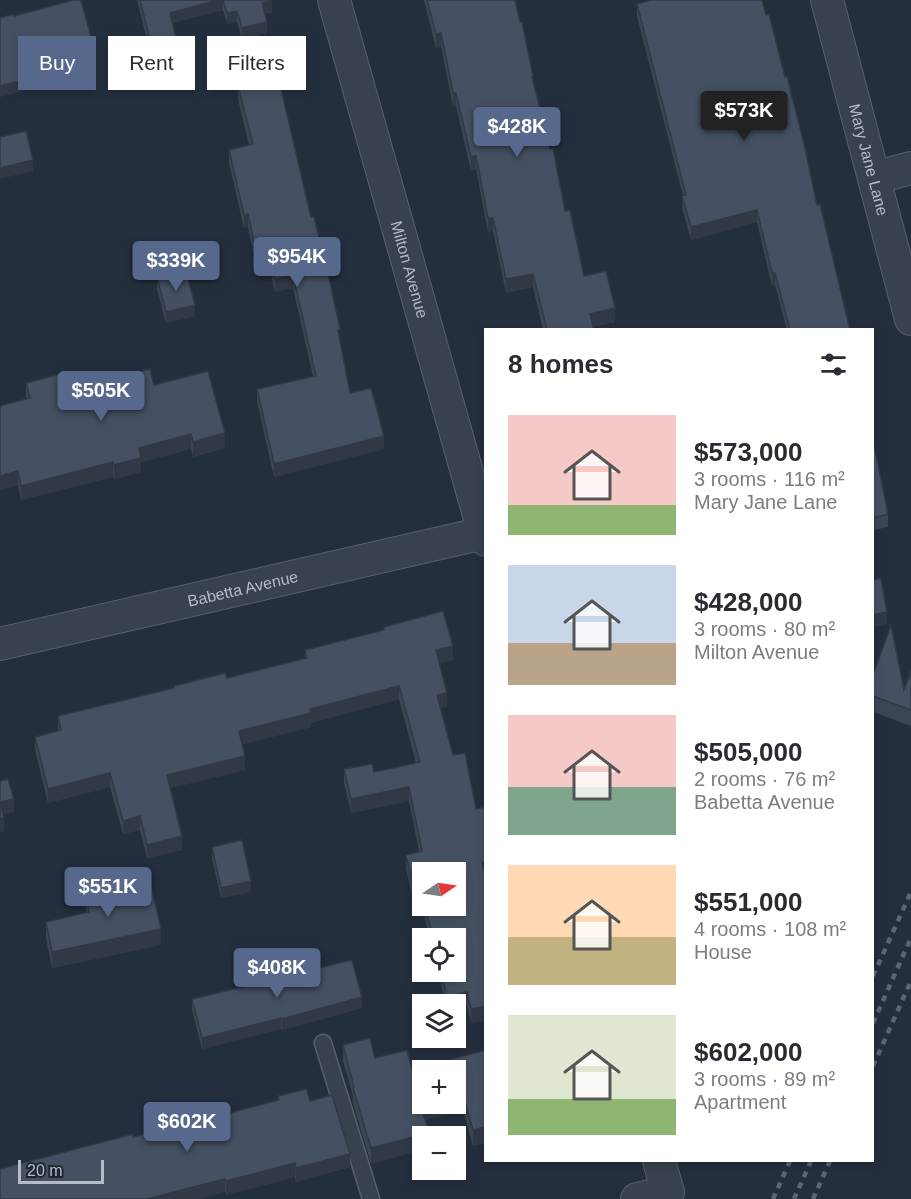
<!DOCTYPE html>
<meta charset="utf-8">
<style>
body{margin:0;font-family:Helvetica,sans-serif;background:#f7f7f7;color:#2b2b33;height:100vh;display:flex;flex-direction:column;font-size:22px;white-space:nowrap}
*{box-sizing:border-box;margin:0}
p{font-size:20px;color:#7c7c81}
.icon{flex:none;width:33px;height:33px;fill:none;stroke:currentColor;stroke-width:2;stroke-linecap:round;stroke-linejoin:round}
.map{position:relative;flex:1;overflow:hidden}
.details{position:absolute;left:484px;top:328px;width:390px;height:834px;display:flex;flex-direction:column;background:#fff;border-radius:0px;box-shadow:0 3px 9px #0003}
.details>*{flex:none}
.hud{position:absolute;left:18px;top:36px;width:376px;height:54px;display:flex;gap:12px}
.needle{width:39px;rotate:77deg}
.tools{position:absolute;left:412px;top:862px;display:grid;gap:12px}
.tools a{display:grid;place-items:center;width:54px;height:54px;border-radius:0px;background:#fff;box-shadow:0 3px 9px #0003;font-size:30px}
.scale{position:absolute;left:18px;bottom:15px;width:86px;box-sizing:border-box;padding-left:6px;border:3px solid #b4bcc9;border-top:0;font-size:16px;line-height:21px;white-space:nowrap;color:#b4bcc9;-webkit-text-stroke:4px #1d2633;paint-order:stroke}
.price{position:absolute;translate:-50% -51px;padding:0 14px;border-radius:6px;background:#56698c;color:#fff;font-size:20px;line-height:39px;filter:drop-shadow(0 2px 3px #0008)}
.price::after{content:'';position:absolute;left:50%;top:36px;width:18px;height:14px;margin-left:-9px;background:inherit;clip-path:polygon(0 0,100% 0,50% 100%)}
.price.current{background:#222;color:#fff}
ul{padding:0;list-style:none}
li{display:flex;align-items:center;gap:18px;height:150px;padding:0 24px}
li span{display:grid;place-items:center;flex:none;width:168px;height:120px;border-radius:0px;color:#555}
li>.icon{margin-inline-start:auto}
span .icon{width:72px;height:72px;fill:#fffc;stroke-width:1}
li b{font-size:26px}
h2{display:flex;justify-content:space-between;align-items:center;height:72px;padding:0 24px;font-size:26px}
.chip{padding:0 21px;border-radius:0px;background:#fff;box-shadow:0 3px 9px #0003;font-size:21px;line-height:54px}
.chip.current{background:#56698c;color:#fff}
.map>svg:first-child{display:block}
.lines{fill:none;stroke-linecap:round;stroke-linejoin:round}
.service-casing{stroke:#565f6c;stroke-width:19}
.minor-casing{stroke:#565f6c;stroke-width:34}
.service{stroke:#38414e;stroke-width:16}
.minor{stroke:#38414e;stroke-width:32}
.rail{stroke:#5a6575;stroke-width:4.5;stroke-dasharray:6 6;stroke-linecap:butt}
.wall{fill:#3b4654;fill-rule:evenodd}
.shaded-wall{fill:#303945}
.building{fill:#455162;stroke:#303945;stroke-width:1.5}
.labels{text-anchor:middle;stroke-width:5;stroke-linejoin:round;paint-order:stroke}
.street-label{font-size:16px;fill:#b4bcc9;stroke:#1d2633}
</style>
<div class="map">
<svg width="911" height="1199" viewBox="0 0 911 1199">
<rect width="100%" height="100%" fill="#242f3e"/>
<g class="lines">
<defs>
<polyline id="service" points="323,1043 371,1199"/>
<g id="minor">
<path id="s1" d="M334 0 486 540"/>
<path id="s2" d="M827 0 911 319"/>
<polyline points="874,178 911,168"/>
<path id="s3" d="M0 644 484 533"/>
<polyline points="637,1199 668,1192 659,1161"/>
</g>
</defs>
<use href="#service" class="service-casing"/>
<use href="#minor" class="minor-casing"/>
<use href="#service" class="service"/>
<use href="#minor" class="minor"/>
<g class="rail">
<polyline points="873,976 911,892"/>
<polyline points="873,1023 911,938"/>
<polyline points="873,1066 911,981"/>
<polyline points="773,1199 790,1161"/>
<polyline points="794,1199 811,1161"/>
<polyline points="813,1199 830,1161"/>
</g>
</g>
<g class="wall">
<polygon points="137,0 272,0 272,12 265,14 267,33 242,39 237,22 227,24 223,10 172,23 176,49 151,55"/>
<polygon points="424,0 515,0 533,83 565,211 584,276 615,322 593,327 594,330 543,330 533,287 506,293 493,231 488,232 476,169 471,171 456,106 453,107 441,46 436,48"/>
<polygon points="637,4 817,205 850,330 787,330 775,285 772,286 757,222 691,240 682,208 683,196 637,16"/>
<polygon points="238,86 340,341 350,393 384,449 274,477 257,402 257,389 313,376 293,288 275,292 268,262 256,265 248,227 244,228 229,163 229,150 249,145 238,99"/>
<polygon points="157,278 195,316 166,323 157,289"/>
<polygon points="26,383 72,389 154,385 225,448 193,457 191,449 141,462 141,472 114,479 113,477 21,500 18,485 0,490 0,406 26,399"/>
<polygon points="873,439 888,514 888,527 873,530"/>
<path d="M384 627 453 660 439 663 447 707 441 708 486 880V1020L471 1023 467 1006 446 1005 438 972H456V939H430L418 892 412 894 406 869V855L419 851 409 801 351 813 344 783V769L374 772 416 763 399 699 311 723V727L243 744 245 770 170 788 182 850 147 858 140 830 123 834 110 787 48 803 35 750V737L58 731V716L227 678 305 658V650L384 630ZM423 873 456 906H423Z"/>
<polygon points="911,671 911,726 873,712 873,675 904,690"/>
<polygon points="212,847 251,892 221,898 212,858"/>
<polygon points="86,894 161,945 52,968 46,938 46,922 86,913"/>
<polygon points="192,999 362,1008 282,1030 281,1029 202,1049 192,1010"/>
<polygon points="343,1045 375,1058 412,1070 486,1050 486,1143 473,1146 463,1110 425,1120 429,1137 371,1164 353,1103 353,1096 343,1061"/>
<polygon points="278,1096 310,1101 350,1167 296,1182 295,1177 226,1195 225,1192 133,1137 175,1126 175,1113 202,1120 278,1100"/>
</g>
<g class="shaded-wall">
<polygon points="218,0 223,0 223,10 170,24 170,13"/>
<polygon points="272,1 272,12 262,14 262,3"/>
<polygon points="237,11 237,22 227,24 227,13"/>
<polygon points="267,22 267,33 242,39 242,28"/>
<polygon points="441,33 441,46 436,48 436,34"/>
<polygon points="176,38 176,49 151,55 151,44"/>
<polygon points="96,55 96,66 31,83 31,89 0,97 0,86 30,72"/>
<polygon points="453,93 456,93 456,106 453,107"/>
<polygon points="476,156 476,169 471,171 471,157"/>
<polygon points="33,160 33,171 0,179 0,168"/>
<polygon points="757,210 757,222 691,240 691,227"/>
<polygon points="248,214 248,227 244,228 244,215"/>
<polygon points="488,218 493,218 493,231 488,232"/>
<polygon points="268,249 268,262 256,265 256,251"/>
<polygon points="772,273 775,273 775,285 772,286"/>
<polygon points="533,274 533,287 506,293 506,279"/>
<polygon points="293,275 293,288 275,292 275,279"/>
<polygon points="195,305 195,316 166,323 166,312"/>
<polygon points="615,308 615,322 590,328 590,314"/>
<polygon points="225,433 225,448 193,457 193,442"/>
<polygon points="191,434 191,449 141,462 141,472 114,479 114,465 139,448"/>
<polygon points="384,436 384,449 274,477 274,464"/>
<polygon points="113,462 113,477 21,500 21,486"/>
<polygon points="18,471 18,485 0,490 0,476"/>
<polygon points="887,612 887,624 873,627 873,615"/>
<polygon points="453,646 453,660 436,664 436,650"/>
<polygon points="399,686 399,699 311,723 311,727 239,745 239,731 310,709"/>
<polygon points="447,693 447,707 437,709 437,695"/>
<polygon points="245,756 245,770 167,789 167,775"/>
<polygon points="110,773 110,787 48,803 48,789"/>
<polygon points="409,787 409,801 351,813 351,799"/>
<polygon points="14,799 14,812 0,815 0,802"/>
<polygon points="140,816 140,830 123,834 123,821"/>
<polygon points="4,818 4,831 0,832 0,819"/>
<polygon points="182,836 182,850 147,858 147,845"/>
<polygon points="486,861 486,875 482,876 482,862"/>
<polygon points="418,878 418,892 412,894 412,880"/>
<polygon points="251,881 251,892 221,898 221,888"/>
<polygon points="161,929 161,945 52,968 52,952"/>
<polygon points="467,992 467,1006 456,1008 456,1005 447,1005 447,997"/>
<polygon points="362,997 362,1008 282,1030 282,1019"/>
<polygon points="486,1006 486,1020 471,1023 471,1009"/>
<polygon points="281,1018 281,1029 202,1049 202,1038"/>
<polygon points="463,1095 463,1110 421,1121 421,1105 426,1104 456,1104 456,1096"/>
<polygon points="486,1127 486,1143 473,1146 473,1130"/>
<polygon points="429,1133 429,1137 423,1137 423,1150 371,1164 371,1148"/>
<polygon points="350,1154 350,1167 296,1182 296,1168"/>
<polygon points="295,1163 295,1177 226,1195 226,1181"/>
<polygon points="225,1179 225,1192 199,1199 147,1199"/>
</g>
<g class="building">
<polygon points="74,0 81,0 96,55 30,72 31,78 0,86 0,18 14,14 14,16"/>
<polygon points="140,0 218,0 170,13 176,38 151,44"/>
<polygon points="223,0 272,0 272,1 262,3 267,22 242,28 237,11 227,13"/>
<polygon points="427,0 515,0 520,22 522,22 533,76 532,77 550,149 553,148 565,211 570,210 584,276 606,271 615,308 590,314 594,330 547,330 533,274 506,279 493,218 488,218 476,156 471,157 456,93 453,93 441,33 436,34"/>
<polygon points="651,0 762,0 766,15 769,14 785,77 787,76 805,148 817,205 820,204 850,330 790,330 775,273 772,273 757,210 691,227 682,196 686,195 637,4"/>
<polygon points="278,76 311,217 314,217 331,287 340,329 338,330 350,393 371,388 384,436 274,464 257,389 316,376 293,275 275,279 268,249 256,251 248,214 244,215 229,150 253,144 238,86"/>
<polygon points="26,131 33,160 0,168 0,137"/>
<polygon points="186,271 195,305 166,312 157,278"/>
<polygon points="150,369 154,385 208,371 225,433 193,442 191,434 139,448 141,458 114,465 113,462 21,486 18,471 0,476 0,406 30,398 26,383 68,372 72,389"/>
<polygon points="873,439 888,514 873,518"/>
<polygon points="881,578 887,612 873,615 873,580"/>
<polygon points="443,611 453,646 436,650 447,693 437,695 453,755 465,753 476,809 484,807 486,813 486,861 482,862 486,880 486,1006 471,1009 467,992 447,997 441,972 456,972 456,939 433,939 425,906 456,906 456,873 423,873 423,897 418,878 412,880 406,855 422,851 409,787 351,799 344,769 372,764 374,772 420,762 399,686 310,709 311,713 239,731 245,756 167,775 182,836 147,845 140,816 123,821 110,773 48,789 35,737 61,730 58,716 174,688 174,686 225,673 227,678 307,658 305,650 384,630 384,627"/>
<polygon points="891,625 904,690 911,671 911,710 873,696 873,675"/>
<polygon points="8,779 14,799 0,802 4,818 0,819 0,781"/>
<polygon points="242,840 251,881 221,888 212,847"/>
<polygon points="150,880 161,929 52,952 46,922 89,912 86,894"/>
<polygon points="352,960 362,997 282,1019 281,1018 202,1038 192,999"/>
<polygon points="370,1038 375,1058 407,1050 412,1070 486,1050 486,1127 473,1130 463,1095 456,1096 456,1071 423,1071 423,1104 426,1104 421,1105 429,1133 371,1148 353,1088 354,1087 343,1045"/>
<polygon points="306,1089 310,1101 332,1095 350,1154 296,1168 295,1163 226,1181 225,1179 147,1199 0,1199 0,1169 133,1134 133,1137 179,1125 175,1113 198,1106 202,1120 279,1100 278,1096"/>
</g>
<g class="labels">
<g class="street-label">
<text dy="6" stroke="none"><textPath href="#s2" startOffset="165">Mary Jane Lane</textPath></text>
<text dy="6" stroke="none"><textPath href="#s1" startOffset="280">Milton Avenue</textPath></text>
<text dy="6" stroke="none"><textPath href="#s3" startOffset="249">Babetta Avenue</textPath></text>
</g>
</g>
</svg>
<div class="tools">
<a><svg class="needle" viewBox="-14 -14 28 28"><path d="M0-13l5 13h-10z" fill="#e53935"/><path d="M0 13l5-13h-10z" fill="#7c7c81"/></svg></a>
<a><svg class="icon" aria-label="locate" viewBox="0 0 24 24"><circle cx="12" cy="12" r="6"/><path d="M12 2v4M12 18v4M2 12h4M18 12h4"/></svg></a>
<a><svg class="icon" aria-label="layers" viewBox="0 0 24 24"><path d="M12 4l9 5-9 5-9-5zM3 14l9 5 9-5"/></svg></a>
<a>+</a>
<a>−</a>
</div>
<div class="scale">20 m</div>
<b class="price current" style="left:744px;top:142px">$573K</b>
<b class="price" style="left:517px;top:158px">$428K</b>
<b class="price" style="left:297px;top:288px">$954K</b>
<b class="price" style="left:176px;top:292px">$339K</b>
<b class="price" style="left:101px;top:422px">$505K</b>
<b class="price" style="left:108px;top:918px">$551K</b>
<b class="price" style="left:277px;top:999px">$408K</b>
<b class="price" style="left:187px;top:1153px">$602K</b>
<div class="hud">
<a class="chip current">Buy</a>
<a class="chip">Rent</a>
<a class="chip">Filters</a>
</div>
<section class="details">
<h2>8 homes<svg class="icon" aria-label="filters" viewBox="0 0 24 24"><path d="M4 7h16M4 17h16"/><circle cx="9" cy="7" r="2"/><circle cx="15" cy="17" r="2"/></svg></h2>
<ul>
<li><span style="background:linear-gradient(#f6c9c9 75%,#8fb573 0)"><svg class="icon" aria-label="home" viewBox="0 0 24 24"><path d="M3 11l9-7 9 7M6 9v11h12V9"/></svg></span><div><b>$573,000</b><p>3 rooms · 116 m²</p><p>Mary Jane Lane</p></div></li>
<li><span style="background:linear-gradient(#c9d6e8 65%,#b9a48a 0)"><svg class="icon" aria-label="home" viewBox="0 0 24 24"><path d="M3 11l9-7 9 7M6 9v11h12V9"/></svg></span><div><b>$428,000</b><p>3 rooms · 80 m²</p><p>Milton Avenue</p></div></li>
<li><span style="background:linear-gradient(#f6c9c9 60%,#7fa58c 0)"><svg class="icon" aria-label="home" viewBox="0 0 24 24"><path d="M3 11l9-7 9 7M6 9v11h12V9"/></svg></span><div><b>$505,000</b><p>2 rooms · 76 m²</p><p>Babetta Avenue</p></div></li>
<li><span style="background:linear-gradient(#ffd9b3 60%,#c2b280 0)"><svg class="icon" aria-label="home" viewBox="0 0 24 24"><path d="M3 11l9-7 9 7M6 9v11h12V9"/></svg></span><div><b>$551,000</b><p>4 rooms · 108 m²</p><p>House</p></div></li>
<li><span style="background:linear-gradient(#dfe7d0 70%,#8fb573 0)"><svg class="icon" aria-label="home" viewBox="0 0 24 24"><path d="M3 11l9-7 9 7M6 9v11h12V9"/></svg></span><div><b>$602,000</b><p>3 rooms · 89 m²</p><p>Apartment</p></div></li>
</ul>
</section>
</div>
